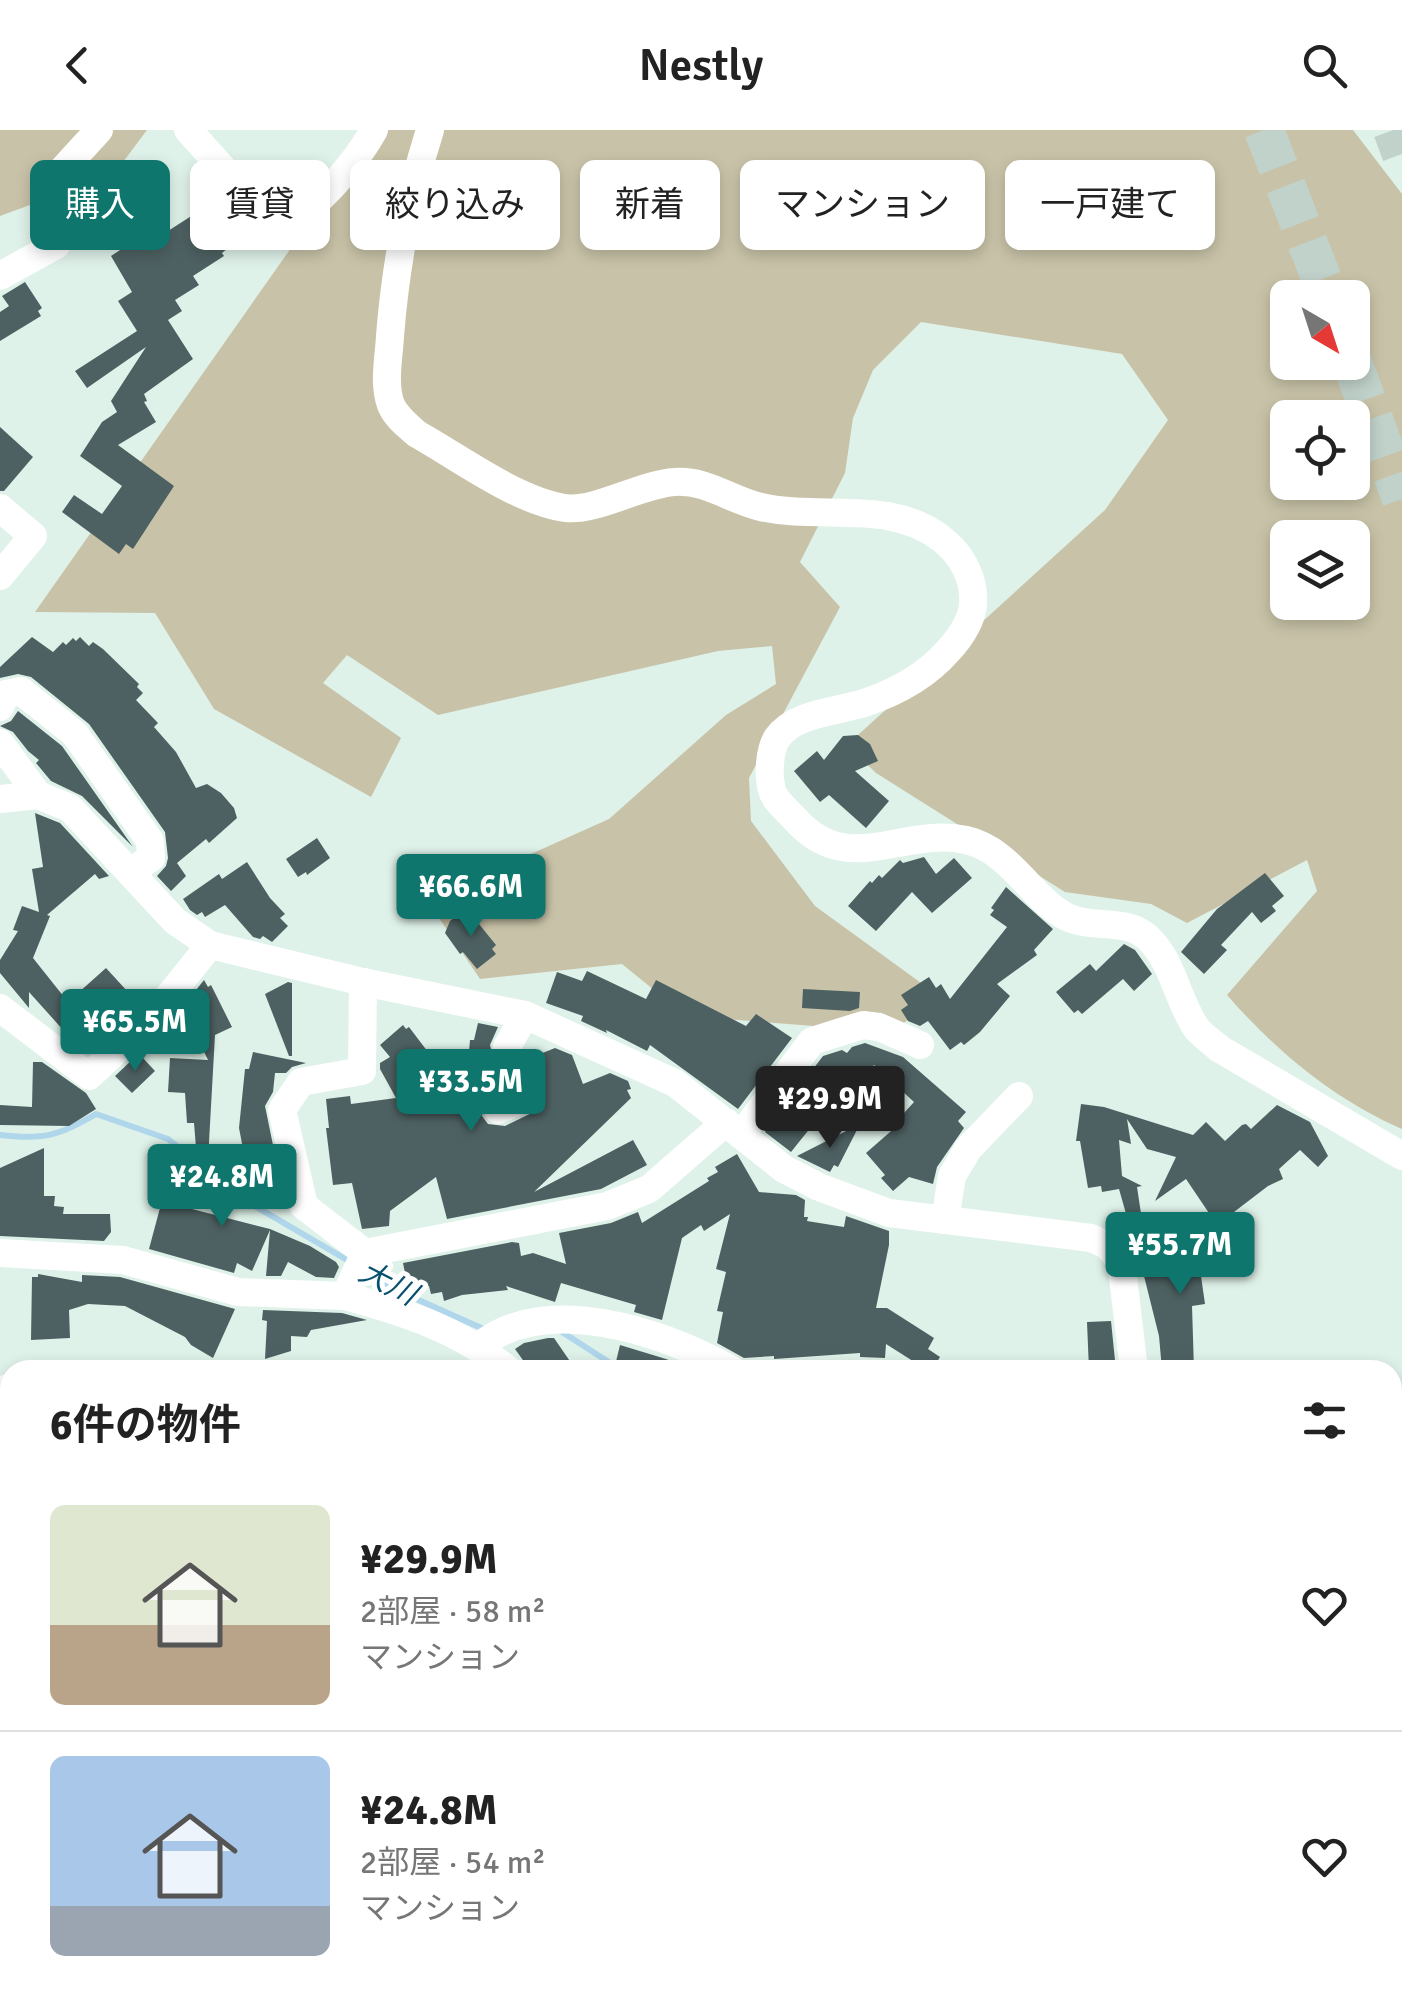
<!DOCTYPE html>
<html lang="ja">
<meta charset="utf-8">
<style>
body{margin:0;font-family:Signika,"Noto Sans JP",sans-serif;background:#f6f6f6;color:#222;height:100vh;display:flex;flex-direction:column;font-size:38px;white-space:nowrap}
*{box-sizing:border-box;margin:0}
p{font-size:32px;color:#767676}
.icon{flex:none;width:55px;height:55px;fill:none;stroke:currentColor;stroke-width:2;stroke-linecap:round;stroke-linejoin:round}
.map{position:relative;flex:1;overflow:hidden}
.details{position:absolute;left:0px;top:1230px;width:1402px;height:642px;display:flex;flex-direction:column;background:#fff;border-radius:30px 30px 0 0;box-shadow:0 5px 15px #0003}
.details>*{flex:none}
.banner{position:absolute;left:30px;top:30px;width:1342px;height:90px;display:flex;gap:20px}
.needle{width:65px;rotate:141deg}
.fabs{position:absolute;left:1270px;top:150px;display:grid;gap:20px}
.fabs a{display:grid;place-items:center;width:100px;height:100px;border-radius:15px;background:#fff;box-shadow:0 5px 15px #0003;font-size:50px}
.price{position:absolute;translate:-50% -85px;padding:0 22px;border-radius:10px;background:#0f766e;color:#fff;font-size:32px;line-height:65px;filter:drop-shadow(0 2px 5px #0008)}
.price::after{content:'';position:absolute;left:50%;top:60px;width:30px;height:22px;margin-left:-15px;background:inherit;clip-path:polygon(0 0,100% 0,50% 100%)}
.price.selected{background:#222;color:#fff}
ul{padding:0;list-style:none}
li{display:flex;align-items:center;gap:30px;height:250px;padding:0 50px}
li+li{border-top:2px solid #e0e0e0}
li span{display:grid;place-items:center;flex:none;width:280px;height:200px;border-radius:15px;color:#555}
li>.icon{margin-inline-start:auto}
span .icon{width:120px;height:120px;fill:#fffc;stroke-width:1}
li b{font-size:42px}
h2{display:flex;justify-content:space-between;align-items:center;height:120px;padding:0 50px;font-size:42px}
.chip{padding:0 35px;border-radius:15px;background:#fff;box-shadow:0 5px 15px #0003;font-size:35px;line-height:90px}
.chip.selected{background:#0f766e;color:#fff}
header{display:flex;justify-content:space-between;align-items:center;height:130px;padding:0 50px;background:#fff;font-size:45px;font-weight:600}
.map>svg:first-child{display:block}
.green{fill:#c8c3a8;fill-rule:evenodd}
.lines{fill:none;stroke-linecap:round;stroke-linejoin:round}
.stream{stroke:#afd6eb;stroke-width:6}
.building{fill:#4e6162}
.highway-tunnel{stroke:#c1d2ca;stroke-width:40;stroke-dasharray:40 20;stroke-linecap:butt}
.minor{stroke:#fff;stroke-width:28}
.major{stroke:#adc29e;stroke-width:35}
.labels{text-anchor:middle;stroke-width:10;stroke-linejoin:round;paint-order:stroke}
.water-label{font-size:30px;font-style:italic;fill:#07516e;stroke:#fff}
</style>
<header><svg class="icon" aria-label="back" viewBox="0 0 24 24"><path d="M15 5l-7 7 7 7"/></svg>Nestly<svg class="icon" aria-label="search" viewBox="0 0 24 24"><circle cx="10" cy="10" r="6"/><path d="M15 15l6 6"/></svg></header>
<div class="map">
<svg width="1402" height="1871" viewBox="0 0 1402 1871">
<rect width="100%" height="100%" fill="#dff2e9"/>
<g class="green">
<polygon points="0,0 147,0 114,44 0,86"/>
<path d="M374 0H1353L1402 64V999C1333 969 1276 921 1227 865L1317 761 1307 730 1187 793 1151 774 1065 762 876 643 847 615 1105 380 1168 290 1122 224 921 192 873 240 853 288 845 343 800 432 840 477 749 648 751 691 815 776 939 866 892 902 686 886 622 834 480 849 435 782 446 762 609 689 726 585 776 554 772 516 718 521 438 585 347 525 323 553 401 608 371 667 214 579 155 483 35 482ZM1288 168H1352V232H1288ZM1288 288H1352V352H1288ZM1288 408H1352V472H1288Z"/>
<polygon points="1393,1425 1402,1426 1402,1665 1392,1647"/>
</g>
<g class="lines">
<g class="stream">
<path d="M0 1005C43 1010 59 1006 96 984L168 1009 243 1069 354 1134"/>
<polyline points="364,1141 385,1155 488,1201"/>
<polyline points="559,1200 621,1240"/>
<polyline points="1392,1430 1402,1432"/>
</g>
</g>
<g class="building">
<polygon points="196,83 201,90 206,87 227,119 222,123 224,126 193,146 199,155 175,170 182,181 168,190 193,229 144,264 147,271 144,272 156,292 118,315 174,356 133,419 126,414 119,424 62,382 74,365 102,384 122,356 80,326 102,292 117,282 111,271 146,217 87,258 75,241 137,201 118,171 132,162 111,126 149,101 154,110"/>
<polygon points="25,152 42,178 38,181 41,186 0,211 0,182 9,176 2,166"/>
<polygon points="0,297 33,327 4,361 0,361"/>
<polygon points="32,507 53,522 63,512 66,515 73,508 76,511 80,507 89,516 93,512 103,519 139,554 137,557 143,563 136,570 158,593 154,597 176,622 196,658 207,654 221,663 234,678 237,688 209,713 206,709 177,733 186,746 171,761 157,746 166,736 168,728 165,702 89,594 31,547 18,544 0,548 0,537"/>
<polygon points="18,581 62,616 133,717 82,666 51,651 36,633 39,630 28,621 13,602 0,596 11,591"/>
<polygon points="858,605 870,614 878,631 855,641 889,671 866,698 829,665 820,672 794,641 817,621 824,630 843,606"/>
<polygon points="35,683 60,693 109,746 99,749 95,744 47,785 50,786 33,828 68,872 106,838 128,862 73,911 29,862 29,878 0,843 0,830 18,801 13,800 22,776 39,782 32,739 43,737"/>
<polygon points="317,708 330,728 307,745 306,742 298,747 286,729"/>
<polygon points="924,727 936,744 954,728 972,748 932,783 912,762 876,801 848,776 870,751 872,753 879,745 882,748 900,730 903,733"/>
<polygon points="247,732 270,768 285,784 280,788 288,796 272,812 263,806 260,809 253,807 225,775 205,787 202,782 197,785 190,780 183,769 219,744 222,749"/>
<polygon points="1265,743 1284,766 1272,776 1276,781 1261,793 1252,782 1221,815 1227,820 1204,844 1181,822 1217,779"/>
<polygon points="1006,757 1053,799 1034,820 1037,825 997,854 1010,866 980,902 964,915 961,912 950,920 928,891 920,896 908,891 901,880 908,875 901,865 929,847 936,858 941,854 950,869 1007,797 990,785 994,780 991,778"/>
<polygon points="466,778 496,815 492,819 496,824 477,839 463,822 460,824 445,803 450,791"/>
<polygon points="1124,814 1135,820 1152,844 1134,861 1123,849 1082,884 1078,880 1074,883 1056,862 1090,834 1096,841"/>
<polygon points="587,841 646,869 656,850 746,896 756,884 792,908 738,979 650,915 647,921 606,900 607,903 581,891 583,886 546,873 557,842 582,851"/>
<polygon points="204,850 208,857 211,855 232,897 215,905 208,1030 197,1030 194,993 187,993 185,963 168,962 170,928 208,930 188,889 180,892 177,884"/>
<polygon points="288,852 292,853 292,926 289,926 265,864"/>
<polygon points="803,859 860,862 859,878 850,881 802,878"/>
<polygon points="478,893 498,897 490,915 494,932 490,944 498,941 504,958 484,970 482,986 488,994 505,996 540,979 544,963 530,928 555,918 572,925 583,954 610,943 628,951 631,959 627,960 631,968 534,1062 633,1010 647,1035 601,1059 447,1089 436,1047 390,1081 389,1096 362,1099 352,1053 333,1055 326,998 329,998 326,969 350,966 351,974 396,968 380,939 380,933 390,927 380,915 403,895 406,899 409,897 434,930 446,938 468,934 470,910 474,910"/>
<polygon points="865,913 903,927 966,982 958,991 964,998 937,1037 933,1054 909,1047 893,1061 881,1048 885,1045 866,1023 898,995 895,993 914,972 874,935 864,947 843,948 824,975 827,977 791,1022 765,1002 823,926 842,920 847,923 852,917"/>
<polygon points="253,922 306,933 292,937 286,943 275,943 273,962 265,976 282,1059 269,1062 268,1052 251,1060 239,998 245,939 249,939"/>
<polygon points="135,927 142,927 155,941 132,963 115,946"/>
<polygon points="33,932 42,932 86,963 96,979 69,996 0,995 0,975 32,977"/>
<polygon points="1081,974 1104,977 1193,1005 1206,992 1225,1011 1242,995 1246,994 1251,999 1277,975 1310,992 1328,1026 1318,1037 1300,1020 1279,1039 1283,1049 1268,1056 1217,1095 1186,1049 1155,1071 1176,1027 1147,1019 1127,989 1131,1014 1119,1010 1122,1046 1142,1056 1137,1057 1145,1110 1134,1112 1119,1059 1102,1062 1101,1056 1088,1058 1080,1011 1076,1011"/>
<polygon points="860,994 838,1037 834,1035 830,1042 797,1026"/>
<polygon points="44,1018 44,1066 55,1066 54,1076 64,1077 63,1084 110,1084 111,1102 104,1111 0,1106 0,1038"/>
<polygon points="737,1024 759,1062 796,1065 805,1070 804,1087 808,1087 807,1091 844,1097 846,1086 889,1101 889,1115 876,1178 887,1178 934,1208 928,1219 940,1227 932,1240 927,1240 886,1214 885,1228 860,1227 860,1223 774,1229 774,1226 744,1228 717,1213 723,1182 717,1181 726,1142 716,1139 730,1084 704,1101 701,1095 682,1108 662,1190 634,1182 636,1175 561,1153 555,1172 506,1156 508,1160 462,1165 444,1171 442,1162 431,1164 429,1156 419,1158 417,1150 407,1153 403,1133 512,1112 519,1113 521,1126 533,1123 566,1134 559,1103 611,1093 638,1082 642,1093 709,1051 707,1048 718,1042 715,1037"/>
<polygon points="160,1031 216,1035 211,1051 231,1069 188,1078 270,1099 310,1116 336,1132 339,1137 334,1148 316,1147 288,1132 281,1146 266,1146 270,1100 252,1141 237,1133 234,1143 149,1119 168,1048 159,1050"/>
<polygon points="1224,1100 1224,1117 1201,1146 1205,1174 1192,1176 1194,1240 1162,1240 1159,1206 1141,1134 1161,1129 1165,1143 1194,1104"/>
<polygon points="38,1144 82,1152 82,1145 120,1147 235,1179 213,1228 191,1215 185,1207 125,1176 88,1174 69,1180 70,1208 31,1210 32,1147 38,1147"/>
<polygon points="263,1180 342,1183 367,1190 311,1200 307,1207 291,1206 291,1221 265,1229 267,1191 262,1190"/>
<polygon points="1111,1191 1116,1240 1089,1240 1087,1192"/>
<polygon points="548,1208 554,1208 576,1240 530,1240 515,1219 524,1213"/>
<polygon points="620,1215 666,1229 693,1240 614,1240"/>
</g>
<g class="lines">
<g class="highway-tunnel">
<polyline points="1264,0 1329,168"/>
<polyline points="1393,0 1402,24"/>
<polyline points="1352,232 1402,369"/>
</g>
<g class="minor">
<path d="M188 0 261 81 287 91C318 79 358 29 374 0"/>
<path d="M430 0C408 70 396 132 390 206 389 227 383 254 391 275 396 287 408 296 417 304 460 328 517 371 565 378 597 382 640 354 675 352 708 350 730 370 761 377 821 391 892 368 943 410 963 426 975 450 973 475 971 492 960 508 948 521 926 546 899 561 867 572 839 582 795 582 777 608 769 621 768 646 772 660 774 670 788 681 795 689 848 749 904 696 966 710 1011 720 1032 770 1067 787 1091 799 1126 788 1147 807 1174 832 1177 871 1197 899 1203 906 1213 913 1220 919L1402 1026"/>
<polyline points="0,146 56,115 56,47 99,0"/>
<polyline points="0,378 33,406 0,446"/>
<polyline points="0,577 6,564 21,561 75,604 150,711 151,728 132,741"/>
<polyline points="0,613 38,665"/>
<polyline points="0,669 38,665 70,678 175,791 210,815 363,852 525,885 675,953 784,1039 819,1057 889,1083 1091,1108 1107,1115 1121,1131 1134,1240"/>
<path d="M363 852 362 941 301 952 282 980 304 1076 365 1123 345 1166C404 1182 461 1200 508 1240"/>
<polyline points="0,878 89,946 152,887 210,815"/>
<polyline points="498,980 527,968 507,917 525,885"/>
<polyline points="741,1005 812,911 863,895 879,897 920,915"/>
<polyline points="945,1090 952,1046 968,1019 1019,966"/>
<polyline points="0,1123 123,1130 238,1162 345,1166"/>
<polyline points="365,1123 607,1076 649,1059 726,992"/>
<path d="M478 1217C545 1161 663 1202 732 1240"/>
<polyline points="0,1262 10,1257"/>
<polyline points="1392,1306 1402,1291"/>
<polyline points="0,1361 10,1355"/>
<polyline points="0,1481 2,1482"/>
<polyline points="1392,1784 1402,1796"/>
<polyline points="898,1862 928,1871"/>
<polyline points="329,1871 331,1862"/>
<polyline points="486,1871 559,1862"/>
<polyline points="812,1871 814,1862"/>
</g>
<g class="major">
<polyline points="130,1862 151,1871"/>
<polyline points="0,1868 11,1862"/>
</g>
</g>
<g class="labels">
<g class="water-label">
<text transform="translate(388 1153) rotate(27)" y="10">大川</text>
</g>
</g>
</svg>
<div class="fabs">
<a><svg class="needle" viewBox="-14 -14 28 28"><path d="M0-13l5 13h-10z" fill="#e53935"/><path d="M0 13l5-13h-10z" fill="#767676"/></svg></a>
<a><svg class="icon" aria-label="locate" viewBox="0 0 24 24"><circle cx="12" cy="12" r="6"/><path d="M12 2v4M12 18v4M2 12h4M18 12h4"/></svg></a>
<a><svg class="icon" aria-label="layers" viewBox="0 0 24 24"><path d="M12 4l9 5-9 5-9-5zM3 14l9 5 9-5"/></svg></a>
</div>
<b class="price" style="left:471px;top:809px">¥66.6M</b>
<b class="price" style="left:135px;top:944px">¥65.5M</b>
<b class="price" style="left:471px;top:1004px">¥33.5M</b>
<b class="price selected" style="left:830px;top:1021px">¥29.9M</b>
<b class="price" style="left:222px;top:1099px">¥24.8M</b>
<b class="price" style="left:1180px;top:1167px">¥55.7M</b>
<div class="banner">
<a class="chip selected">購入</a>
<a class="chip">賃貸</a>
<a class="chip">絞り込み</a>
<a class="chip">新着</a>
<a class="chip">マンション</a>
<a class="chip">一戸建て</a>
</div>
<section class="details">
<h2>6件の物件<svg class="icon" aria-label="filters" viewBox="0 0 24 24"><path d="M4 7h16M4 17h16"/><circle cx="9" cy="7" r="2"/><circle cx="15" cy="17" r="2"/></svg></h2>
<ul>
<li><span style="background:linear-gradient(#dfe7d0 60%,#b9a48a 0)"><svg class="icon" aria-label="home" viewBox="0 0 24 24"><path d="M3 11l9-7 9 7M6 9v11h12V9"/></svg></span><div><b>¥29.9M</b><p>2部屋 · 58 m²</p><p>マンション</p></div><svg class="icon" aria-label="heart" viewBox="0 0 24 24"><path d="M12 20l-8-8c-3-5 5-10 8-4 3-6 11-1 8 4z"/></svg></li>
<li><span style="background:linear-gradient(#a9c7e8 75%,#9aa5b1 0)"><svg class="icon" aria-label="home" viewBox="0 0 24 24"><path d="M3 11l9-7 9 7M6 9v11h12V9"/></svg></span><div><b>¥24.8M</b><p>2部屋 · 54 m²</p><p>マンション</p></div><svg class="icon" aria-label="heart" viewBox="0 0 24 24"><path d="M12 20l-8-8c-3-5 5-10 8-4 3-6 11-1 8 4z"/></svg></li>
</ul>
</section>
</div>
